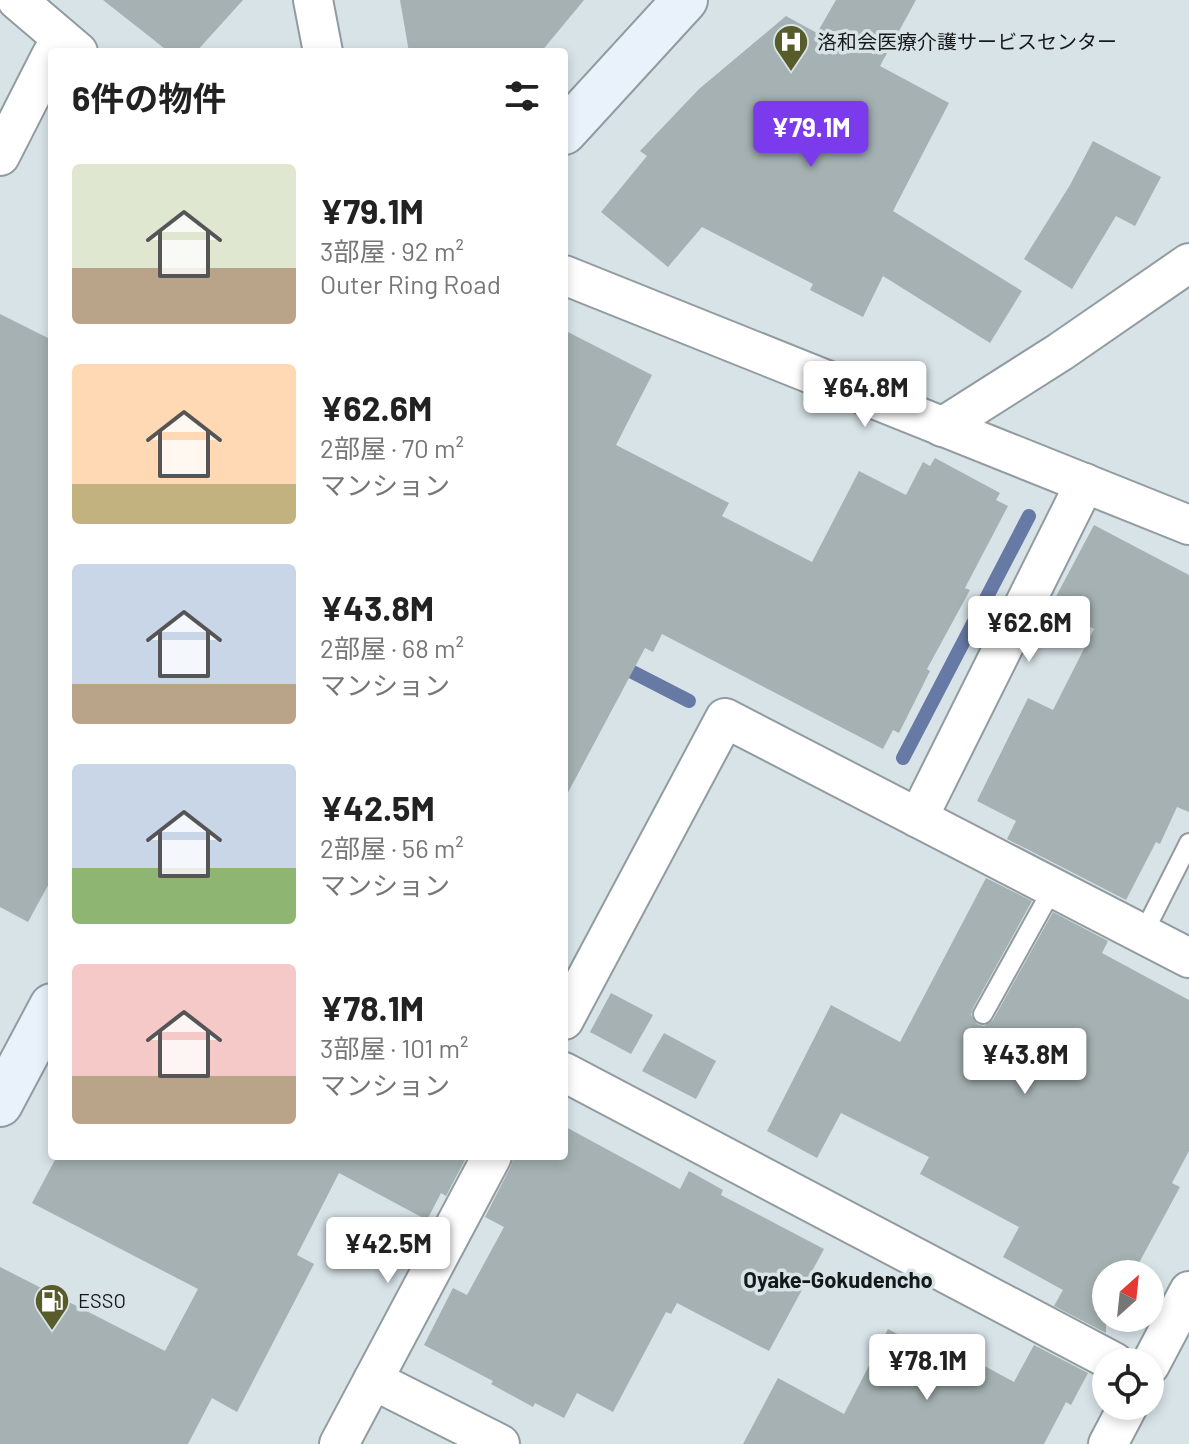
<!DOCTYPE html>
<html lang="ja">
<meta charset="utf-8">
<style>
body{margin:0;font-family:Barlow,"Noto Sans JP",sans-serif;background:#f6f6f6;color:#222;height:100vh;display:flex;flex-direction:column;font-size:30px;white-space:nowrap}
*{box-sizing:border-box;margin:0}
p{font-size:26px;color:#767676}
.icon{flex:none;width:44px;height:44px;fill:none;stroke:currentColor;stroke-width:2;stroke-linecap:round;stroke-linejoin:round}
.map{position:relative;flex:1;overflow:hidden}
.panel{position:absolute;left:48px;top:48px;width:520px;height:1112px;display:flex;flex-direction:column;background:#fff;border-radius:8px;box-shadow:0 4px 12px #0003}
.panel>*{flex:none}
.needle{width:52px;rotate:27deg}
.tools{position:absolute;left:1092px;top:1260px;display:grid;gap:16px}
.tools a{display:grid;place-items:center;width:72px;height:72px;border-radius:50%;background:#fff;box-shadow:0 4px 12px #0003;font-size:40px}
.price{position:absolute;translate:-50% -68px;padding:0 18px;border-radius:8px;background:#fff;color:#222;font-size:26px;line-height:52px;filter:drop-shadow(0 2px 4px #0008)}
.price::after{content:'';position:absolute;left:50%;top:48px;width:24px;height:18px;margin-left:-12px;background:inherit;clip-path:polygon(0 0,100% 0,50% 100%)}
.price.current{background:#7c3aed;color:#fff}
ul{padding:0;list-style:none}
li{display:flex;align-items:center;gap:24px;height:200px;padding:0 24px}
li span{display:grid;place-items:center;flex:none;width:224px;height:160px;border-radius:8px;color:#555}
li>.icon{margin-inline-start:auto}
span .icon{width:96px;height:96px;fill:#fffc;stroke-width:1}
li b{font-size:34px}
h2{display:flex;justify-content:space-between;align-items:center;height:96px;padding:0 24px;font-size:34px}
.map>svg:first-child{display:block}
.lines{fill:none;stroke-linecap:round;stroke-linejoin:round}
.stream{stroke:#6779a5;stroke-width:14}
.building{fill:#a5b1b2}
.service-casing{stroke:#919ba0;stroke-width:22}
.minor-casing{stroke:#919ba0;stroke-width:42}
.secondary-casing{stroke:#919ba0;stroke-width:48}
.service{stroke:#fff;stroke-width:18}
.minor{stroke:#fff;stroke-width:38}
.secondary{stroke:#e9f2fb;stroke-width:44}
.labels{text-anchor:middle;stroke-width:7;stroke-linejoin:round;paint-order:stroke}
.poi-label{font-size:20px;fill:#15191a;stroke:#d8e3e8;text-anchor:start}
.neighbourhood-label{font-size:22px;font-weight:bold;fill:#15191a;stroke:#d8e3e8}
</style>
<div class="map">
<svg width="1189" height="1444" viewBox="0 0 1189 1444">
<rect width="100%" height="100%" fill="#d8e3e8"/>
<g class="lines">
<g class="stream">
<polyline points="615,663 689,701"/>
<polyline points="903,758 1029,516"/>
</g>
</g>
<g class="building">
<polygon points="103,0 243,0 196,52 169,52"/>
<polygon points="400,0 584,0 541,52 409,52"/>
<polygon points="836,0 916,0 880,66 949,103 893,211 1022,291 990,343 883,276 863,317 810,290 813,284 702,227 668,267 601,212 647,156 640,151 699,89 786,16 817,33"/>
<polygon points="1093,141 1161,177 1135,226 1116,216 1072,289 1024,259 1070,185"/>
<polygon points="0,314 52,340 52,878 28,922 0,907"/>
<polygon points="564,330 652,375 616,445 729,503 722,516 812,562 859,471 906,495 923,462 930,466 935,458 1000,493 996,500 1008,506 965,588 970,590 927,669 930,671 899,733 893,730 883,749 662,634 653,652 645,648 564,800"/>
<polygon points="1094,525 1189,575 1189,812 1177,807 1160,844 1156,842 1126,900 1007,839 1016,821 977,801 1028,698 1053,710 1094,629 1051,606"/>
<polygon points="986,878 1032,901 973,1008 971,1015 977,1024 984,1026 993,1020 1053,912 1108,941 1102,953 1189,1000 1189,1151 1172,1183 1180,1187 1133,1274 1106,1274 1106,1333 1054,1306 1063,1290 1003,1257 1019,1227 920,1174 929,1157 841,1113 817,1158 767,1131 831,1005 900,1042"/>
<polygon points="611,993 653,1015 631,1054 590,1032"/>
<polygon points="664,1033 716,1061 696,1099 642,1071"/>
<polygon points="564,1126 680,1189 689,1171 723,1190 721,1195 824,1249 769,1351 677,1303 671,1314 666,1312 613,1412 577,1393 564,1418 535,1403 533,1407 491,1384 493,1381 424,1345 453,1288 467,1295 504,1227 485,1217 511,1166 514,1156 564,1156"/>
<polygon points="57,1156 467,1156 446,1196 441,1193 427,1220 339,1173 297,1255 314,1264 237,1412 212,1398 188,1444 0,1444 0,1267 165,1351 198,1289 32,1203"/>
<polygon points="888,1329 940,1357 946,1345 1014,1382 1034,1345 1088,1373 1071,1405 1066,1402 1044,1444 743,1444 778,1378 844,1414"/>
</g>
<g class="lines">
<defs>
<g id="service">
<polyline points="1143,934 1189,843"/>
<polyline points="983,1014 1053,888"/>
</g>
<g id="minor">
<polyline points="17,0 78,52"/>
<polyline points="313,0 323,52"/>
<polyline points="0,156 52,54"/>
<polyline points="564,275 1189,525"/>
<polyline points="942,427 1060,352 1189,263"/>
<polyline points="918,818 1085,483"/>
<polyline points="564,1020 725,718 1189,958"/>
<polyline points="564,1072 1114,1362"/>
<polyline points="1150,1365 1189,1291"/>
<polyline points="373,1380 500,1444"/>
<polyline points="339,1444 492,1156"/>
<polyline points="1108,1444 1128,1406"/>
</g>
<g id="secondary">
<polyline points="564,132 685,0"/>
<polyline points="0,1104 52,1006"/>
</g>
</defs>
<use href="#service" class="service-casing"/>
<use href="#minor" class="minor-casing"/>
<use href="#secondary" class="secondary-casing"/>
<use href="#service" class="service"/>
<use href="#minor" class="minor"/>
<use href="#secondary" class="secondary"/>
</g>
<defs>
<symbol id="hospital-pin" viewBox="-11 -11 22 30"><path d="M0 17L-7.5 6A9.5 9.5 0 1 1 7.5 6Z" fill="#575c2a" stroke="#d8e3e8"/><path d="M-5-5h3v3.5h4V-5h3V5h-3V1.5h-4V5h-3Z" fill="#fff"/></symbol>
<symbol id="fuel-pin" viewBox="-11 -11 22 30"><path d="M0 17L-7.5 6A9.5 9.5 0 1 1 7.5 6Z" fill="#575c2a" stroke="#d8e3e8"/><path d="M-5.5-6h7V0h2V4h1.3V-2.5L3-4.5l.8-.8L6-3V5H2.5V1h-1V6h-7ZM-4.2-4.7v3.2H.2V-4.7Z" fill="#fff"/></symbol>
</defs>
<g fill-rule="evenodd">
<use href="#hospital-pin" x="771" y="22" width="40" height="54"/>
<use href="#fuel-pin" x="32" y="1281" width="40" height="54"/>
</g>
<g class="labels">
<g class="poi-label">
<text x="817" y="49">洛和会医療介護サービスセンター</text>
<text x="78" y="1308">ESSO</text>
</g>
<g class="neighbourhood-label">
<text x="838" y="1288">Oyake-Gokudencho</text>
</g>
</g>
</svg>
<div class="tools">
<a><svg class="needle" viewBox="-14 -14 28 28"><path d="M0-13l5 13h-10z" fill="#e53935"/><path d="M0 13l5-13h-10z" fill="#767676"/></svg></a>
<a><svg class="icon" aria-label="locate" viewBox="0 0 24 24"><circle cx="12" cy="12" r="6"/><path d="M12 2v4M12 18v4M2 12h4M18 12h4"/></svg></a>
</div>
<b class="price current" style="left:811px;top:169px">¥79.1M</b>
<b class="price" style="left:865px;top:429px">¥64.8M</b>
<b class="price" style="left:1029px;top:664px">¥62.6M</b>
<b class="price" style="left:1025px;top:1096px">¥43.8M</b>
<b class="price" style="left:388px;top:1285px">¥42.5M</b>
<b class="price" style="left:927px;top:1402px">¥78.1M</b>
<section class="panel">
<h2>6件の物件<svg class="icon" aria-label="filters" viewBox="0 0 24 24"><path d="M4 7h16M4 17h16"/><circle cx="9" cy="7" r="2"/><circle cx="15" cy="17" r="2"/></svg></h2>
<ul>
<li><span style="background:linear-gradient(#dfe7d0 65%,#b9a48a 0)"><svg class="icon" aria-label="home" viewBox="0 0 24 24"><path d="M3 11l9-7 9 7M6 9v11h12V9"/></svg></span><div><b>¥79.1M</b><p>3部屋 · 92 m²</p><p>Outer Ring Road</p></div></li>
<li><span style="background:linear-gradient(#ffd9b3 75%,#c2b280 0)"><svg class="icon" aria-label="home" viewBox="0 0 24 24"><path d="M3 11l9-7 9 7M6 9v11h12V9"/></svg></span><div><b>¥62.6M</b><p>2部屋 · 70 m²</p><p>マンション</p></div></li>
<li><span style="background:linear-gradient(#c9d6e8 75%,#b9a48a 0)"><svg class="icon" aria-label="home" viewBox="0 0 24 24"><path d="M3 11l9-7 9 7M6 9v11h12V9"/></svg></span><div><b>¥43.8M</b><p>2部屋 · 68 m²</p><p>マンション</p></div></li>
<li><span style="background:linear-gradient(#c9d6e8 65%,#8fb573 0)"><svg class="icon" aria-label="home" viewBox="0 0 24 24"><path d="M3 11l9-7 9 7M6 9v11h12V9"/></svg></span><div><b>¥42.5M</b><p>2部屋 · 56 m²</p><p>マンション</p></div></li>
<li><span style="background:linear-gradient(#f6c9c9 70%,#b9a48a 0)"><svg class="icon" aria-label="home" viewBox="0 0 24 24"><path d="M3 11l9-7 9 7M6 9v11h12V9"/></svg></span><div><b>¥78.1M</b><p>3部屋 · 101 m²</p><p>マンション</p></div></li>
</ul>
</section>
</div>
